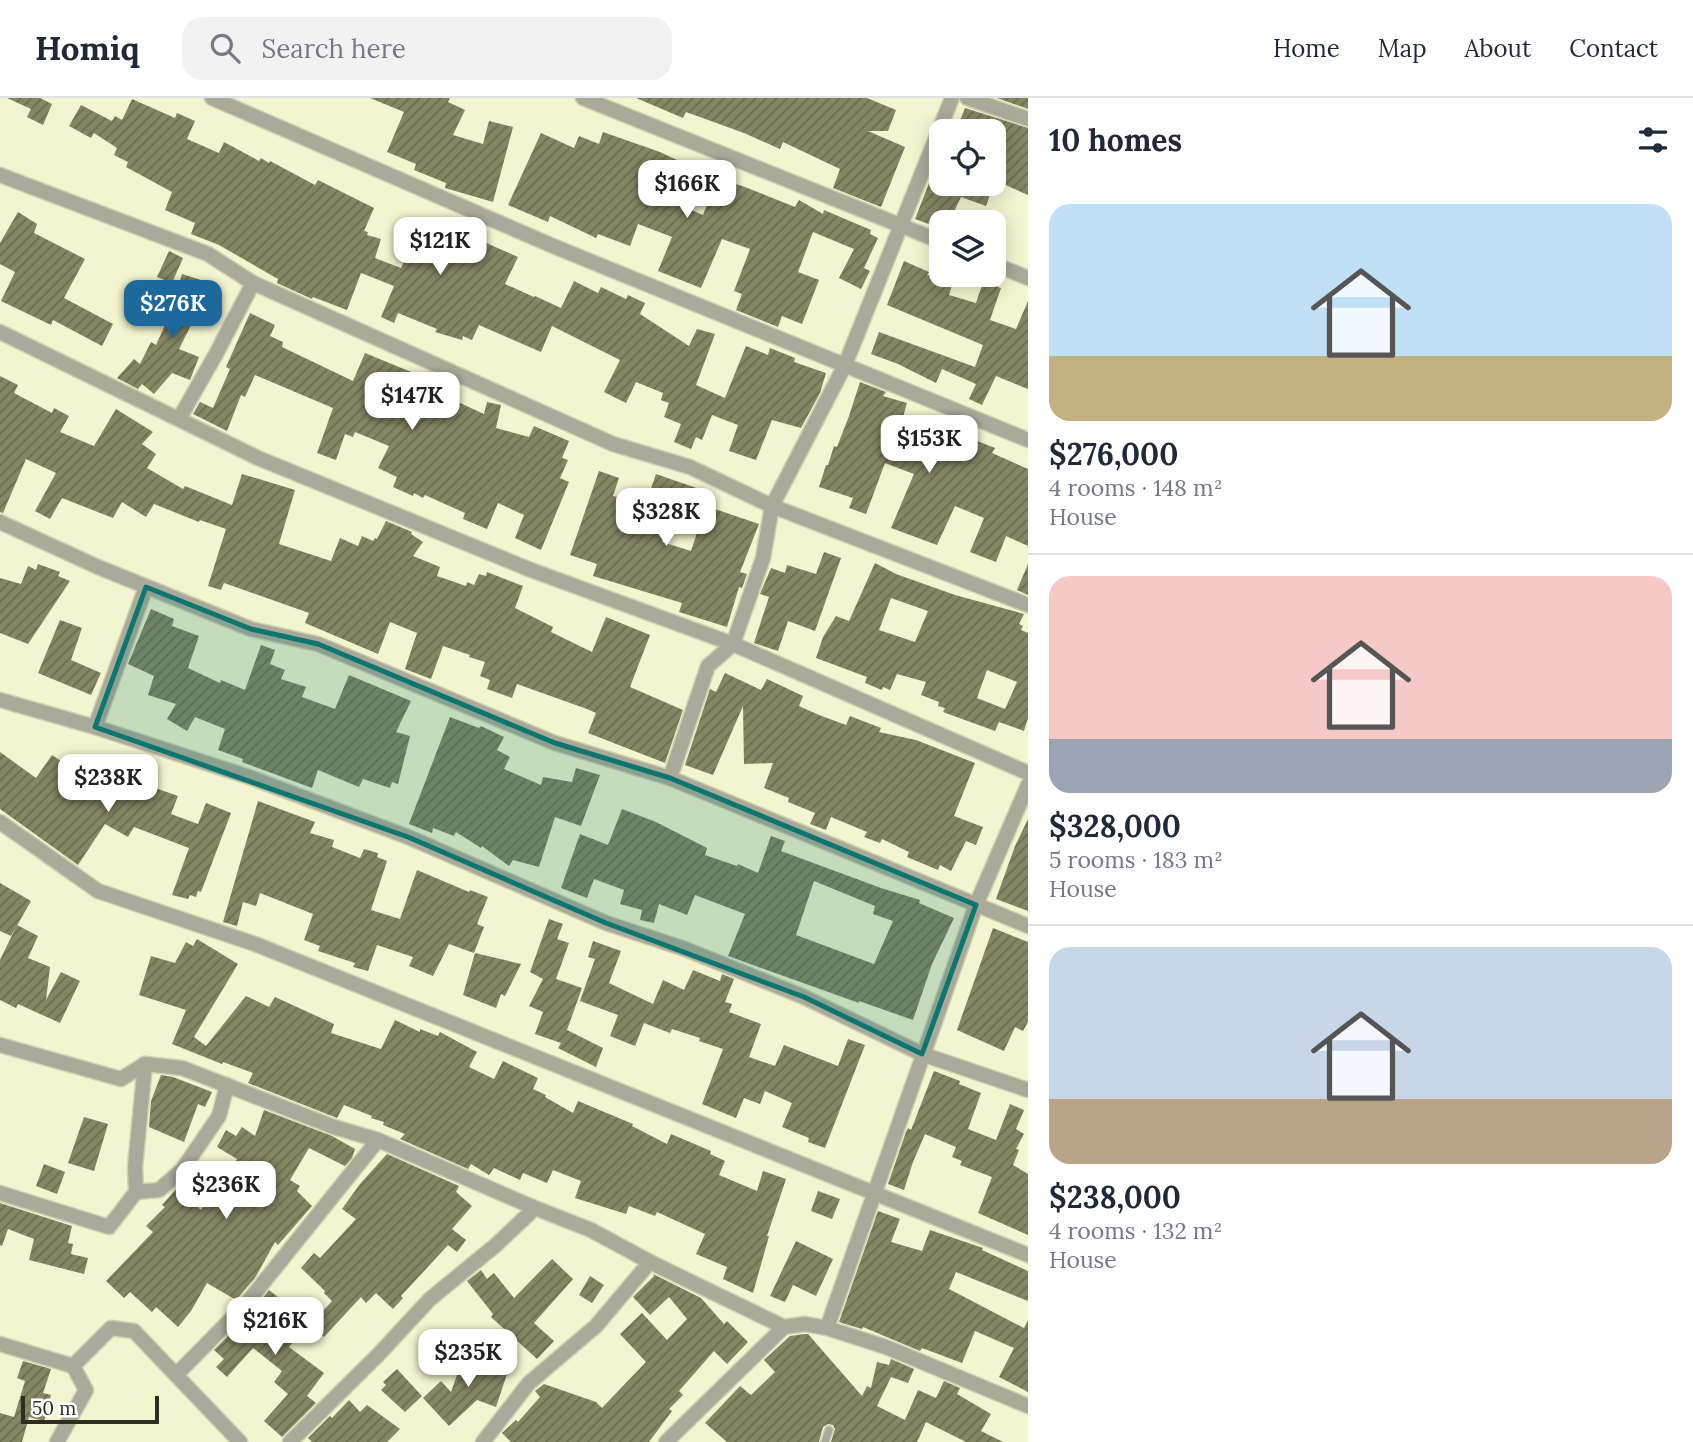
<!DOCTYPE html>
<meta charset="utf-8">
<style>
body{margin:0;font-family:Lora,serif;background:#f2f2f3;color:#1f2937;height:100vh;display:flex;flex-direction:column;font-size:26px;white-space:nowrap}
*{box-sizing:border-box;margin:0}
p{font-size:23px;color:#747a83}
.icon{flex:none;width:38px;height:38px;fill:none;stroke:currentColor;stroke-width:2;stroke-linecap:round;stroke-linejoin:round}
.map{position:relative;flex:1;overflow:hidden}
.side{display:flex;flex-direction:column;background:#fff;width:665px}
.side>*{flex:none}
.fabs{position:absolute;left:929px;top:21px;display:grid;gap:14px}
.fabs a{display:grid;place-items:center;width:77px;height:77px;border-radius:14px;background:#fff;box-shadow:0 4px 18px #0003;font-size:35px}
.scale{position:absolute;left:21px;bottom:18px;width:138px;box-sizing:border-box;padding-left:7px;border:4px solid #2d2e20;border-top:0;font-size:19px;line-height:24px;white-space:nowrap;color:#2d2e20;-webkit-text-stroke:5px #fff;paint-order:stroke}
.price{position:absolute;translate:-50% -60px;padding:0 16px;border-radius:14px;background:#fff;color:#222;font-size:23px;line-height:46px;filter:drop-shadow(0 2px 4px #0008)}
.price::after{content:'';position:absolute;left:50%;top:42px;width:21px;height:16px;margin-left:-10px;background:inherit;clip-path:polygon(0 0,100% 0,50% 100%)}
.price.current{background:#1d699c;color:#fff}
ul{padding:0;list-style:none}
li{display:grid;align-content:center;gap:14px;height:371px;padding:0 21px}
li+li{border-top:2px solid #e0e1e3}
li span{display:grid;place-items:center;height:217px;border-radius:21px;color:#555}
li>.icon{margin-inline-start:auto}
span .icon{width:126px;height:126px;fill:#fffc;stroke-width:1}
li b{font-size:30px}
h2{display:flex;justify-content:space-between;align-items:center;height:84px;padding:0 21px;font-size:30px}
header{display:flex;align-items:center;gap:42px;box-sizing:border-box;height:98px;padding:0 35px;background:#fff;border-bottom:2px solid #e0e1e3}
header strong{font-size:33px}
nav{display:flex;gap:38px;margin-inline-start:auto;font-size:24px}
.search{width:490px;height:63px;background:#f2f2f3;display:flex;align-items:center;gap:18px;box-sizing:border-box;padding:0 24px;border-radius:21px;color:#747a83;font-size:26px}
main{display:flex;flex:1;min-height:0}
.map>svg:first-child{display:block}
.building{fill:url(#building-hatch);fill-rule:evenodd}
.lines{fill:none;stroke-linecap:round;stroke-linejoin:round}
.service-casing{stroke:#cfd1b0;stroke-width:10}
.minor-casing{stroke:#cfd1b0;stroke-width:17}
.service{stroke:#a9aa9a;stroke-width:7}
.minor{stroke:#a9aa9a;stroke-width:14}
.marked{fill:#0f766e;fill-opacity:0.2;stroke:#0f766e;stroke-width:5;stroke-linejoin:round}
</style>
<header>
<strong>Homiq</strong>
<div class="search"><svg class="icon" aria-label="search" viewBox="0 0 24 24"><circle cx="10" cy="10" r="6"/><path d="M15 15l6 6"/></svg>Search here</div>
<nav><a>Home</a><a>Map</a><a>About</a><a>Contact</a></nav>
</header>
<main>
<div class="map">
<svg width="1028" height="1344" viewBox="0 0 1028 1344">
<defs>
<pattern id="building-hatch" width="6" height="6" patternUnits="userSpaceOnUse" patternTransform="scale(1.75)"><rect width="6" height="6" fill="#848664"/><path d="M-1 1l2-2M0 6l6-6M5 7l2-2" fill="none" stroke="#6c6e52"/></pattern>
</defs>
<rect width="100%" height="100%" fill="#f3f5d0"/>
<g class="building">
<polygon points="7,0 40,0 52,6 43,27 27,19 31,11"/>
<polygon points="370,0 450,0 448,4 465,12 453,37 483,46 489,23 513,29 493,104 445,90 446,85 414,72 416,66 387,54 404,14"/>
<polygon points="636,0 867,0 896,12 888,33 868,33 905,49 881,109 833,90 840,71 783,44 780,51 744,35 686,14 683,20"/>
<polygon points="997,0 1028,0 1028,11"/>
<polygon points="132,1 175,20 177,15 195,23 187,41 219,55 224,44 259,63 261,60 269,65 270,63 315,87 318,82 374,110 364,133 368,134 367,137 381,141 375,160 401,170 410,152 414,153 421,141 429,146 439,125 449,130 451,125 475,135 473,139 518,159 505,186 534,199 535,198 561,210 574,183 598,195 601,189 626,201 628,197 645,205 640,216 689,248 697,231 715,236 696,287 725,300 746,248 768,257 770,250 795,260 794,264 826,275 820,295 801,330 772,322 756,362 729,353 738,327 712,317 702,342 696,339 691,351 674,344 681,326 664,319 669,305 661,302 663,295 636,284 626,305 604,294 620,262 552,228 541,254 479,227 472,242 463,238 462,242 435,234 437,231 398,215 394,225 381,219 394,188 361,175 347,212 313,199 312,201 277,185 278,181 219,147 191,136 195,125 165,112 172,94 126,69 128,64 114,57 117,50 94,35 91,40 69,28 81,7 112,23 115,18 122,22"/>
<polygon points="965,10 1028,30 1028,97 994,82 994,33 956,33"/>
<polygon points="603,34 660,54 690,68 675,105 703,117 717,81 735,88 736,86 745,89 795,109 799,102 823,116 824,112 871,132 870,136 878,140 864,170 870,173 861,191 839,180 854,151 813,134 798,174 819,182 802,226 782,218 778,229 736,212 742,196 734,193 750,151 722,141 701,190 658,173 672,139 638,126 630,148 598,136 596,140 550,118 548,124 508,107 541,35 574,50 579,38 599,46"/>
<polygon points="942,52 942,86 994,86 986,108 961,99 949,124 942,124 942,131 915,121"/>
<polygon points="18,114 37,126 34,135 85,161 64,200 113,226 102,248 53,222 51,227 1,203 15,174 0,166 0,145"/>
<polygon points="169,153 183,160 172,185 157,179"/>
<polygon points="904,163 929,174 927,177 955,177 949,197 976,205 983,184 1001,190 990,222 1016,231 1028,203 1028,291 996,278 982,307 969,301 976,286 942,271 936,285 898,266 871,256 879,234 975,269 983,247 887,207"/>
<polygon points="182,176 204,183 199,198 220,207 212,228 194,221 179,251 199,259 190,282 172,275 154,296 142,286 138,291 117,280 134,261 140,266 151,244 156,247 176,203 174,202"/>
<polygon points="250,215 275,227 270,238 283,244 282,249 353,283 365,255 450,290 445,298 484,316 487,304 501,307 496,330 529,339 534,328 569,343 562,360 568,362 560,380 569,384 541,452 515,440 524,417 498,405 487,431 463,421 465,415 425,397 423,400 414,395 413,398 393,389 397,379 378,370 389,348 355,334 353,339 345,336 336,362 317,355 333,310 255,277 245,299 241,297 227,333 193,316 200,304 213,310 230,271 226,269"/>
<polygon points="0,278 18,287 14,295 52,315 54,310 69,318 60,334 94,348 116,311 153,334 142,346 156,356 147,370 183,391 185,388 232,407 242,376 295,392 279,446 331,463 340,440 358,448 362,438 373,443 375,440 377,441 386,423 412,434 411,436 423,444 413,458 440,469 437,478 466,488 467,484 474,487 479,476 486,478 487,474 523,488 515,510 553,529 551,534 592,554 606,519 650,537 630,589 683,612 665,665 588,635 596,615 587,611 517,586 512,600 487,591 490,582 480,578 485,564 469,559 470,557 443,548 431,581 405,571 417,535 390,524 378,556 305,525 309,515 224,485 221,492 208,488 226,431 200,422 199,424 154,406 146,419 122,404 113,420 62,400 50,421 35,413 56,375 26,361 3,415 0,414"/>
<polygon points="860,284 886,294 883,298 907,305 899,333 925,346 934,326 995,350 992,355 1028,371 1028,448 1006,438 996,464 970,454 984,420 955,408 937,447 891,430 914,376 885,365 866,416 849,410 853,400 819,389 826,367 828,367 834,348 837,349 849,318"/>
<polygon points="599,373 619,380 613,398 618,399 617,402 644,411 656,376 708,394 702,410 677,400 662,444 691,453 706,408 759,426 740,474 747,476 742,490 739,489 727,529 679,514 682,505 593,478 597,466 570,457"/>
<polygon points="824,454 841,460 815,533 788,523 778,553 754,545 769,499 760,496 771,470 785,475 787,467 816,476"/>
<path d="M875 465 896 476 955 497 1024 516 1019 526 1023 528 1021 532 1028 535V620L1024 633 999 624 995 633 943 614 945 610 938 608 939 604 921 597 926 584 897 576 890 592 883 589 882 592 865 585 867 579 816 560 823 539 836 518 849 523ZM891 500 928 513 915 544 879 532ZM987 572 1017 584 1005 611 977 600Z"/>
<polygon points="38,466 60,474 58,478 70,483 28,546 0,535 0,480 21,486 28,468 36,472"/>
<polygon points="1028,466 1028,497 1017,492"/>
<polygon points="151,511 174,521 172,528 199,538 188,570 220,585 221,582 245,592 261,547 275,552 270,566 285,572 281,581 306,589 302,599 335,611 349,577 411,603 396,634 410,638 398,686 392,684 390,690 363,681 359,689 318,672 312,690 242,664 243,661 218,652 225,631 195,619 187,633 167,621 176,606 148,597 154,578 128,566"/>
<polygon points="60,522 82,530 71,562 101,575 91,597 38,575"/>
<polygon points="725,575 761,592 767,581 803,598 799,608 819,617 846,627 850,618 881,630 879,634 916,642 975,665 954,718 983,729 976,747 966,743 951,773 940,767 938,772 907,759 909,754 882,741 880,745 864,739 867,734 831,719 826,732 810,726 815,715 788,704 789,700 764,690 773,665 744,666 743,608 713,677 685,667 710,591 716,594"/>
<polygon points="450,619 479,630 481,628 504,639 497,652 510,659 504,671 541,687 543,679 572,684 576,670 600,677 581,728 555,719 539,769 513,762 509,768 482,748 481,750 456,734 454,738 433,730 432,735 409,726"/>
<polygon points="0,654 36,680 52,657 70,669 69,670 103,691 118,664 147,680 144,686 178,698 171,716 198,726 206,705 231,715 201,794 198,793 196,799 190,797 188,801 172,797 189,750 134,729 128,739 105,726 78,767 0,711"/>
<polygon points="258,703 315,724 310,735 334,742 332,749 360,760 364,751 378,755 377,759 387,763 371,812 400,821 417,772 469,794 470,792 488,799 477,826 484,829 474,855 449,846 433,878 409,868 413,859 377,847 368,873 353,869 355,865 318,853 320,848 304,842 313,816 260,795 256,808 243,804 237,828 223,824"/>
<path d="M622 711 656 724 707 750 705 757 737 768 738 766 758 775 771 738 785 743 781 753 881 790 920 802 919 805 954 820 932 866 913 922 859 903V905L728 858 745 816 695 797 687 817 659 806 654 825 640 822 642 812 620 806 624 792 594 781 587 800 561 790 580 736 608 747ZM814 783 875 808 873 816 893 823 874 866 796 837Z"/>
<polygon points="1028,721 1028,813 996,801 1015,748"/>
<polygon points="0,785 31,803 11,838 0,833"/>
<polygon points="549,821 563,826 557,841 569,845 556,881 582,890 567,932 603,950 596,969 558,950 561,945 535,936 543,914 529,908 543,881 530,874"/>
<polygon points="17,827 38,838 28,860 50,869 46,902 61,874 80,883 60,925 18,906 16,910 0,902 0,862"/>
<polygon points="993,830 1028,844 1028,924 1023,933 1015,929 1004,953 957,932"/>
<polygon points="197,841 238,866 194,939 206,948 246,898 269,909 275,899 334,926 331,935 381,951 395,922 420,934 420,931 438,938 440,934 477,954 469,969 494,981 503,963 538,980 533,991 546,997 545,999 573,1015 578,1003 633,1026 632,1028 667,1046 671,1036 711,1053 710,1056 725,1063 719,1077 757,1093 763,1073 786,1081 767,1138 769,1138 753,1195 723,1181 727,1169 696,1156 705,1136 657,1114 655,1118 629,1108 626,1116 575,1100 581,1083 553,1072 547,1085 523,1075 520,1082 494,1070 489,1077 471,1066 468,1071 400,1041 405,1036 383,1027 384,1024 371,1020 372,1018 344,1007 337,1020 248,985 253,975 223,964 222,966 172,946 186,912 139,897 151,858 175,865 186,844 193,848"/>
<polygon points="593,843 621,853 609,885 653,906 663,882 684,892 693,872 720,883 722,876 734,881 725,904 732,906 729,914 761,926 749,959 775,968 784,947 838,968 848,941 865,947 825,1050 808,1044 809,1040 782,1029 792,1005 765,993 760,1006 744,1000 736,1020 702,1006 723,951 699,943 700,940 672,931 670,935 644,925 635,948 610,938 618,917 580,903 595,861 588,859"/>
<polygon points="475,855 521,866 505,898 501,896 496,910 463,897"/>
<polygon points="934,973 960,983 959,986 981,995 968,1031 996,1042 1010,1006 1024,1012 1016,1031 1024,1036 1016,1051 1019,1052 1013,1067 1028,1076 1028,1137 978,1115 992,1079 960,1067 962,1063 952,1059 956,1049 925,1036 913,1064 904,1092 888,1086 906,1034 908,1030 911,1032"/>
<polygon points="161,977 173,979 212,994 205,1009 198,1006 184,1044 149,1029 151,1003"/>
<polygon points="264,1012 332,1038 355,1051 352,1060 345,1068 309,1050 290,1082 300,1088 297,1093 312,1108 278,1147 275,1144 255,1180 236,1202 207,1185 191,1213 178,1229 156,1209 152,1214 130,1194 124,1200 106,1183 153,1134 146,1128 165,1109 162,1107 177,1090 201,1112 237,1061 217,1049 226,1032 236,1038 242,1029 255,1038"/>
<polygon points="84,1019 108,1026 94,1073 68,1065"/>
<polygon points="387,1056 459,1088 456,1094 472,1108 452,1131 466,1142 457,1154 448,1147 401,1198 403,1200 393,1211 376,1195 366,1205 361,1199 324,1239 311,1226 332,1203 324,1195 325,1193 301,1170 314,1155 320,1160 356,1121 342,1111 360,1086"/>
<polygon points="44,1066 65,1074 57,1096 36,1088"/>
<polygon points="818,1093 840,1101 832,1121 811,1113"/>
<polygon points="0,1105 72,1128 68,1145 73,1146 71,1156 88,1160 84,1176 29,1162 34,1141 8,1131 2,1148 0,1147"/>
<polygon points="878,1113 900,1121 891,1144 922,1153 930,1132 983,1150 982,1152 1028,1173 1028,1203 956,1174 949,1191 1024,1230 1028,1222 1028,1294 999,1279 1014,1250 975,1233 962,1265 922,1250 920,1253 863,1229 862,1231 839,1224"/>
<polygon points="796,1143 833,1161 816,1198 793,1187 785,1204 770,1198"/>
<polygon points="552,1161 573,1181 534,1225 554,1243 537,1261 491,1219 493,1216 467,1183 481,1172 487,1181 494,1175 514,1200"/>
<polygon points="653,1176 701,1200 724,1226 727,1223 748,1244 727,1266 714,1253 679,1293 683,1297 669,1311 672,1313 649,1344 511,1344 502,1335 516,1322 518,1324 540,1299 535,1293 544,1286 596,1304 602,1310 646,1264 620,1236 642,1215 667,1242 687,1221 669,1199 650,1217 633,1199 654,1178"/>
<polygon points="590,1178 604,1187 592,1205 579,1197"/>
<polygon points="269,1192 309,1224 289,1249 324,1275 307,1298 316,1305 282,1339 264,1323 288,1296 274,1284 282,1273 253,1250 227,1279 216,1269 224,1261 214,1252 253,1213"/>
<polygon points="805,1236 808,1236 862,1298 867,1288 871,1290 877,1264 889,1267 891,1261 914,1271 908,1285 891,1279 877,1308 905,1322 918,1292 936,1300 944,1283 960,1290 957,1296 991,1316 981,1333 1003,1344 966,1344 926,1324 917,1344 831,1344 835,1331 833,1327 828,1326 823,1329 819,1344 727,1344 705,1325 740,1288 751,1297 775,1274 764,1262 790,1238"/>
<polygon points="464,1257 508,1273 496,1309 477,1302 449,1328 423,1300 441,1283 451,1294"/>
<polygon points="23,1263 51,1271 43,1295 51,1297 44,1323 29,1319 22,1344 0,1344 0,1315 14,1319 25,1283 17,1280"/>
<polygon points="397,1271 422,1298 405,1314 381,1292 386,1287 383,1284"/>
<polygon points="349,1302 360,1314 367,1307 400,1331 387,1344 312,1344 308,1340 330,1318 332,1320"/>
</g>
<g class="lines">
<defs>
<polyline id="service" points="825,1344 829,1332"/>
<g id="minor">
<polyline points="212,0 553,148 1028,342"/>
<polyline points="583,0 942,144"/>
<polyline points="967,0 1028,21"/>
<polyline points="0,77 208,156 253,185 613,346 690,369 772,408 1028,507"/>
<polyline points="994,166 1028,180"/>
<polyline points="0,234 258,360 531,472 733,546 1028,675"/>
<polyline points="179,321 216,256 253,185"/>
<polyline points="0,424 98,469 251,531 318,546 555,645 670,680 1028,828"/>
<polyline points="0,602 95,629 249,679 408,739 606,825 685,851 804,899 922,956 1028,992"/>
<polyline points="95,629 146,489"/>
<polyline points="670,680 708,568 733,546 763,460 772,408 845,267 952,0"/>
<polyline points="0,724 98,793 255,846 1028,1157"/>
<polyline points="0,947 121,981 145,966"/>
<polyline points="136,1094 159,1092 182,1072 219,1018 227,987"/>
<polyline points="0,1095 109,1129 136,1094 135,1069 145,966 182,970 334,1029 378,1042 535,1110"/>
<polyline points="827,1230 886,1249 1028,1308"/>
<polyline points="0,1246 73,1268"/>
<polyline points="176,1277 246,1206 378,1042"/>
<polyline points="57,1344 86,1292 73,1268 111,1230 134,1233 240,1344"/>
<polyline points="290,1344 379,1256 430,1201 496,1147 535,1110 591,1132 650,1164 784,1229 805,1226 827,1230 976,807 1028,687"/>
<polyline points="483,1344 529,1285 596,1228 650,1164"/>
<polyline points="666,1344 784,1229"/>
</g>
</defs>
<use href="#service" class="service-casing"/>
<use href="#minor" class="minor-casing"/>
<use href="#service" class="service"/>
<use href="#minor" class="minor"/>
</g>
<path class="marked" d="M146 489 251 531 318 546 555 645 670 680 976 807 922 956 804 899 606 825 408 739 95 629Z"/>
</svg>
<div class="fabs">
<a><svg class="icon" aria-label="locate" viewBox="0 0 24 24"><circle cx="12" cy="12" r="6"/><path d="M12 2v4M12 18v4M2 12h4M18 12h4"/></svg></a>
<a><svg class="icon" aria-label="layers" viewBox="0 0 24 24"><path d="M12 4l9 5-9 5-9-5zM3 14l9 5 9-5"/></svg></a>
</div>
<div class="scale">50 m</div>
<b class="price" style="left:687px;top:122px">$166K</b>
<b class="price" style="left:440px;top:179px">$121K</b>
<b class="price current" style="left:173px;top:242px">$276K</b>
<b class="price" style="left:412px;top:334px">$147K</b>
<b class="price" style="left:929px;top:377px">$153K</b>
<b class="price" style="left:666px;top:450px">$328K</b>
<b class="price" style="left:108px;top:716px">$238K</b>
<b class="price" style="left:226px;top:1123px">$236K</b>
<b class="price" style="left:275px;top:1259px">$216K</b>
<b class="price" style="left:468px;top:1291px">$235K</b>
</div>
<section class="side">
<h2>10 homes<svg class="icon" aria-label="filters" viewBox="0 0 24 24"><path d="M4 7h16M4 17h16"/><circle cx="9" cy="7" r="2"/><circle cx="15" cy="17" r="2"/></svg></h2>
<ul>
<li><span style="background:linear-gradient(#bfe0f5 70%,#c2b280 0)"><svg class="icon" aria-label="home" viewBox="0 0 24 24"><path d="M3 11l9-7 9 7M6 9v11h12V9"/></svg></span><div><b>$276,000</b><p>4 rooms · 148 m²</p><p>House</p></div></li>
<li><span style="background:linear-gradient(#f6c9c9 75%,#9aa5b1 0)"><svg class="icon" aria-label="home" viewBox="0 0 24 24"><path d="M3 11l9-7 9 7M6 9v11h12V9"/></svg></span><div><b>$328,000</b><p>5 rooms · 183 m²</p><p>House</p></div></li>
<li><span style="background:linear-gradient(#c9d6e8 70%,#b9a48a 0)"><svg class="icon" aria-label="home" viewBox="0 0 24 24"><path d="M3 11l9-7 9 7M6 9v11h12V9"/></svg></span><div><b>$238,000</b><p>4 rooms · 132 m²</p><p>House</p></div></li>
</ul>
</section>
</main>
